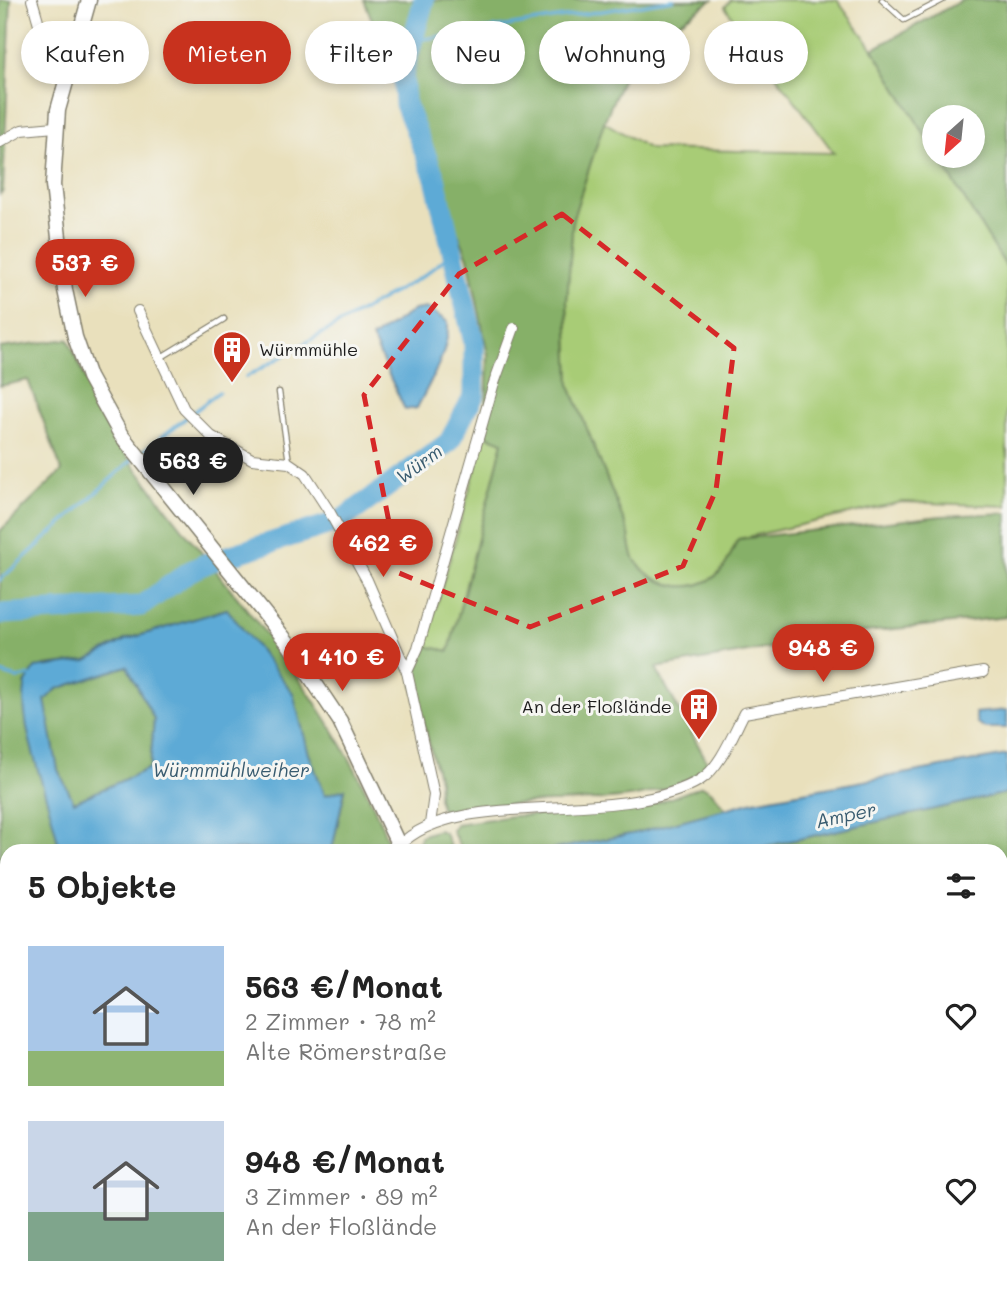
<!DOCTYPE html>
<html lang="de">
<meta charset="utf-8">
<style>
body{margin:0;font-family:Mali,sans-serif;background:#f2f2f2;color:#222;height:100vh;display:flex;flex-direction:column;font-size:26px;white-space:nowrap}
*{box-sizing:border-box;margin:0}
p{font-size:23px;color:#767676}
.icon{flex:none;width:38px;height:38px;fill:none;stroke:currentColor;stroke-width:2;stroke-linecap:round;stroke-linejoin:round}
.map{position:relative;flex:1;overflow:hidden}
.drawer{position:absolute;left:0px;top:844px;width:1008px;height:450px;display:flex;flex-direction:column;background:#fff;border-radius:21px 21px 0 0;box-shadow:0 4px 10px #0003}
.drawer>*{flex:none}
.guide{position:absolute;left:21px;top:21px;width:966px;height:63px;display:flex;gap:14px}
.needle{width:46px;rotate:207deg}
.fabs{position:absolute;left:922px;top:105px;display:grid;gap:14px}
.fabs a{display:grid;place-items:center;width:63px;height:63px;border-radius:50%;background:#fff;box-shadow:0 4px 10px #0003;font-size:35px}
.price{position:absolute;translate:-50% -60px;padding:0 16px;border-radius:24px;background:#c8321e;color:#fff;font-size:23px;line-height:46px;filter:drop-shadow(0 2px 4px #0008)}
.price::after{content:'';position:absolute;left:50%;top:42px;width:21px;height:16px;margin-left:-10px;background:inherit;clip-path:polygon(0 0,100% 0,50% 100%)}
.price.on{background:#222;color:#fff}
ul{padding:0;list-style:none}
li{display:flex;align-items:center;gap:21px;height:175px;padding:0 28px}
li span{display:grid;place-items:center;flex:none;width:196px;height:140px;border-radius:0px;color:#555}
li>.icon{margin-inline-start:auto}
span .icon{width:84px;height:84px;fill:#fffc;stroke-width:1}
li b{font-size:30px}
h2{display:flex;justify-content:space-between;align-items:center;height:84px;padding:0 28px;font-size:30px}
.tag{padding:0 24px;border-radius:32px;background:#fff;box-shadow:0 4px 10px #0003;font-size:24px;line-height:63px}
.tag.on{background:#c8321e;color:#fff}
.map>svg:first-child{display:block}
.green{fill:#a8cc76;stroke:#627449;stroke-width:2}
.forest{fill:#86b067;stroke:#516642;stroke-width:2}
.water{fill:#5daad6;stroke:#3c6379;stroke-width:2;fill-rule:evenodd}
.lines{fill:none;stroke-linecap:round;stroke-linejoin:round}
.stream{stroke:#5daad6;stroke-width:3.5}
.river{stroke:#5daad6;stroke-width:21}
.service-casing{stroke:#827e6c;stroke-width:7}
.minor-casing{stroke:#827e6c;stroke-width:12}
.secondary-casing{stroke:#827e6c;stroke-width:17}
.service{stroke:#fff;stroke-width:4.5}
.minor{stroke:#fff;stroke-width:10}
.secondary{stroke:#fff;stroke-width:14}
.marked{fill:none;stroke:#d62828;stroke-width:5;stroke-dasharray:14 9;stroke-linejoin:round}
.labels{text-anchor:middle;stroke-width:6;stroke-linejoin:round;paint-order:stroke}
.poi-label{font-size:18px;fill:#1c1c1c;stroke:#f6f6f2;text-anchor:start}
.water-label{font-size:19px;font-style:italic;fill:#395c70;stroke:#f6f6f2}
</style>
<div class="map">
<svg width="1007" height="1293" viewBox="0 0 1007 1293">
<rect width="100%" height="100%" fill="#f6f6f2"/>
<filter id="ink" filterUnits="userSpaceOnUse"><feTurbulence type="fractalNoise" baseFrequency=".0143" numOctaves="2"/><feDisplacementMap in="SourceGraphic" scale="14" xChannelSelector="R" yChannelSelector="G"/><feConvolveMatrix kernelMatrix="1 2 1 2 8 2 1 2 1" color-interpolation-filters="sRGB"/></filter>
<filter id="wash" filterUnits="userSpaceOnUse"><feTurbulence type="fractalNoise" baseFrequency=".00686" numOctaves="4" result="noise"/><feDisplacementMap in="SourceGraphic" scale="28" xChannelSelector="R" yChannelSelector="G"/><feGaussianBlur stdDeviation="1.57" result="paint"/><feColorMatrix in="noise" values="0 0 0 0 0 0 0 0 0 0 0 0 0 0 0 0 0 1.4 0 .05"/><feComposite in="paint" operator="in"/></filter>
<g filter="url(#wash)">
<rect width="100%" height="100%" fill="#e9e0bc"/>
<g class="green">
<path d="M731 0H837L873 49 934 150V156H938L1007 268V506L902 502 738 539C733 549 728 564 720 572 695 596 653 588 635 560 631 553 630 542 629 534L570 386 567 301 573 218 604 122 650 149 834 153 725 7Z"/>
<polygon points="485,435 503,442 449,651 425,646"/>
<polygon points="7,1099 7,1286 540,1286 541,1293 0,1293 0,1104"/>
<polygon points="688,1286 939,1286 936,1293 690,1293"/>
</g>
<g class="forest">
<polygon points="0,0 11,0 3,191 0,194"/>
<path d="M364 0H712L633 54 604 122 573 218 567 301 570 386 629 534C630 542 631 553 635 560 653 587 695 597 720 572 728 564 733 549 738 539L941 516 1007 513V617L857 633 656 668 709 765C655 809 577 798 512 804 488 806 466 813 442 810L438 798 439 780 413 684 425 646 449 651 503 442 485 435 488 355 468 258Z"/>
<polygon points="962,0 1007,0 1007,268 938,156 973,156 973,117 934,117 934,150 873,49"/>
<path d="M68 339C84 373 100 419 122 449 215 580 337 696 391 850H332L345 790 325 796 309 754 227 609 125 640 87 661 45 666 25 684C26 742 52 794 59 850H7V1033L0 1036V531L62 471 28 380 0 386V348Z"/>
<polygon points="127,666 154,719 150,768 74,803 58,770 44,700 57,689"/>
<polygon points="702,786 711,791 726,809 636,833 550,850 461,850 452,830 456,824 512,816 612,811 660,802"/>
<polygon points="1007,793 1007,913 1001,914 1001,850 749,850"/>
<polygon points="438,830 445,833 451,850 419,850 420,836"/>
<polygon points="1007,1228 1007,1293 936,1293 939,1286 1001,1286 1001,1229"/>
</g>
<g class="water">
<path d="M427 308 448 322C450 350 429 384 417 408L405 410 372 338 414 310Z"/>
<path d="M227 609 293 693 309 754 325 795 345 789 332 850H59C53 802 18 732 25 687 26 680 32 674 35 668L87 661 125 640ZM127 666 154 719 150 768 74 802 58 770 45 700 57 689Z"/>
<polygon points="1007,710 1007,728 985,728 977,723 975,713"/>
<polygon points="1007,755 1007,793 749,850 550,850 636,833 754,801"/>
</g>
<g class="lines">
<g class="stream">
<polyline points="411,41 673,0"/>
<polyline points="246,377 423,276 452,253"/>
<polyline points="140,454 219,392"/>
<polyline points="0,580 134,458"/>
<polyline points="0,673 17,678 30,676"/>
<polyline points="620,1286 626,1293"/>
</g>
<polyline class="river" points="0,614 141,606 190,571 212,561 340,521 449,442 474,395 474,343 435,178 405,104 403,74 424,0"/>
</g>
</g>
<g filter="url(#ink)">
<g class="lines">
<defs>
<g id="service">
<polyline points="882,0 904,20 943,0"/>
<polyline points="160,358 224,319"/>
<polyline points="279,392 289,462"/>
</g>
<g id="minor">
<path d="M32 0C41 27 41 50 69 62"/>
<polyline points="0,142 22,130 55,127"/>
<polyline points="138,311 184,409 211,436 252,459 289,463 305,474 329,511 367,580 407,672 434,795 430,824"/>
<polyline points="407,672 418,648 493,386 514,328"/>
<path d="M399 846C457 785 620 828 700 780 720 768 733 734 744 713L983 672"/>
</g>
<g id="secondary">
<polyline points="89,0 58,110 53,185 65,290 75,337 89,377 121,435 288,643 340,721 401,850"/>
<polyline points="548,1286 549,1293"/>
</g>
</defs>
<use href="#service" class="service-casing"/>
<use href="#minor" class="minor-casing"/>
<use href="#secondary" class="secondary-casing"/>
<use href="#service" class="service"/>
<use href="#minor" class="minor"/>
<use href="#secondary" class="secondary"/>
</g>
</g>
<path class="marked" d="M562 214 734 348 716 490 683 566 530 627 399 573 364 395 459 274Z"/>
<defs>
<symbol id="building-pin" viewBox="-11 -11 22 30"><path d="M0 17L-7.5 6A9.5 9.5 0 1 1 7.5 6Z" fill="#c8321e" stroke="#f6f6f2"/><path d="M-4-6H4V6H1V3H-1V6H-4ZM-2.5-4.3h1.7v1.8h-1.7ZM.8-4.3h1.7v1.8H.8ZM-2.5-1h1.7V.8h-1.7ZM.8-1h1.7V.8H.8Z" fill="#fff"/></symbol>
</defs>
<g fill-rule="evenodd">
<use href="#building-pin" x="210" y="328" width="44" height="60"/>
<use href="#building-pin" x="677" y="685" width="44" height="60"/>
</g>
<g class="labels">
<g class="poi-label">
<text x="259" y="356">Würmmühle</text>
<text x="672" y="713" text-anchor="end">An der Floßlände</text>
</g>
<g class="water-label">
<text transform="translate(419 464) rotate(-36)" y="7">Würm</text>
<text x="231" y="777">Würmmühlweiher</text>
<text transform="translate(846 815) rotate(-12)" y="7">Amper</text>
</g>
</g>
</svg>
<div class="fabs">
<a><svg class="needle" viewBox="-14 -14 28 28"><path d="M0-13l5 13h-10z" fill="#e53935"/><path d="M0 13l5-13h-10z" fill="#767676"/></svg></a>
</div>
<b class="price" style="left:85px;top:299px">537 €</b>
<b class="price on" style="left:193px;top:497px">563 €</b>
<b class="price" style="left:383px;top:579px">462 €</b>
<b class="price" style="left:823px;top:684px">948 €</b>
<b class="price" style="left:342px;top:693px">1 410 €</b>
<div class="guide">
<a class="tag">Kaufen</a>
<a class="tag on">Mieten</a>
<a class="tag">Filter</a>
<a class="tag">Neu</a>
<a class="tag">Wohnung</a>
<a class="tag">Haus</a>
</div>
<section class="drawer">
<h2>5 Objekte<svg class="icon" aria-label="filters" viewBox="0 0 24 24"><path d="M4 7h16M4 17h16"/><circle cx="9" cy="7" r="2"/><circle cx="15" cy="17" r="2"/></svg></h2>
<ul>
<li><span style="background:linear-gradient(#a9c7e8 75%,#8fb573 0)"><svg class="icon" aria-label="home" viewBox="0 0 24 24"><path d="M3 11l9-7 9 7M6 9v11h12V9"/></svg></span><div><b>563 €/Monat</b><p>2 Zimmer · 78 m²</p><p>Alte Römerstraße</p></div><svg class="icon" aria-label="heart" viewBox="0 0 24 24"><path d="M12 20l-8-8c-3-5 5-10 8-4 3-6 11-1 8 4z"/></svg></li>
<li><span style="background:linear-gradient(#c9d6e8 65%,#7fa58c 0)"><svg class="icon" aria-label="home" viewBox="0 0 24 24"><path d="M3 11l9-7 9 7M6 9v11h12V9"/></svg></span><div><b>948 €/Monat</b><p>3 Zimmer · 89 m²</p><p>An der Floßlände</p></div><svg class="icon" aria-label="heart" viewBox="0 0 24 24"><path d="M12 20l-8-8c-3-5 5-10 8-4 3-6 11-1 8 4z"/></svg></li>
</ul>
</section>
</div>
